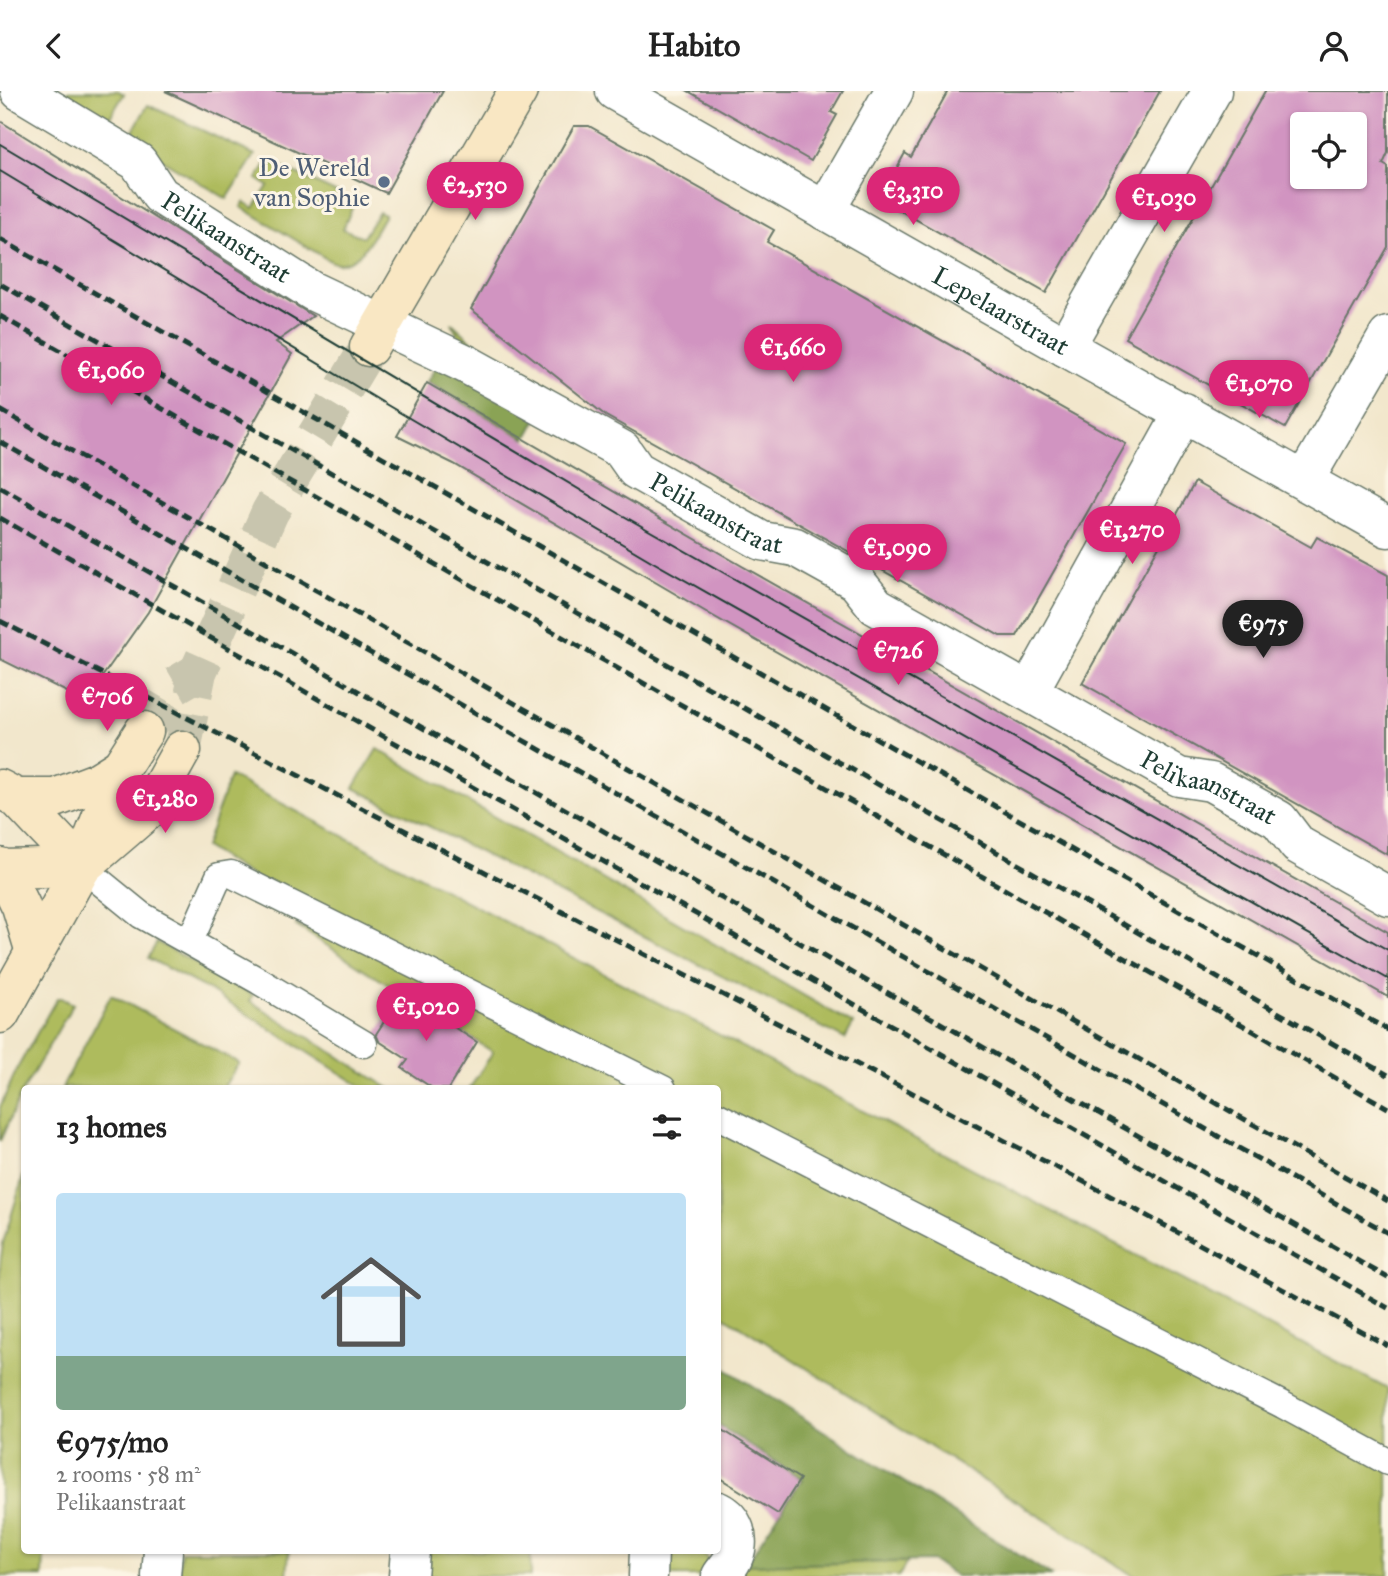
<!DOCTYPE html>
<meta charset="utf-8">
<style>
body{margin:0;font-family:"IM FELL Great Primer",serif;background:#f2f2f2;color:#222;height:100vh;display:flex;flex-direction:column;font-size:26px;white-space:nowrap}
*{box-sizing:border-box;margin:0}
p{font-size:23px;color:#767676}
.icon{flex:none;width:38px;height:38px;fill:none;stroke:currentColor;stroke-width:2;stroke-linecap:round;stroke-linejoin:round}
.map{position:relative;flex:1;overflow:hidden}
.details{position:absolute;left:21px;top:994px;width:700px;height:469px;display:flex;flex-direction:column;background:#fff;border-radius:7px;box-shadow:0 2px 5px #0004}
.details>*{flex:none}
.fabs{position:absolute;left:1290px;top:21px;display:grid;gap:14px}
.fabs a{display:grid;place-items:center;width:77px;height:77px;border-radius:7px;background:#fff;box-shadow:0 2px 5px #0004;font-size:35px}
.price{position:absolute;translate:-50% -60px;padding:0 16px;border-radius:24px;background:#db2777;color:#fff;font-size:23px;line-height:46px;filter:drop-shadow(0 2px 4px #0008)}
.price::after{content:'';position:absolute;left:50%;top:42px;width:21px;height:16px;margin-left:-10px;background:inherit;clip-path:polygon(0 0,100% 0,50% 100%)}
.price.selected{background:#222;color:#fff}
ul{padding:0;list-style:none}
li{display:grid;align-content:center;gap:14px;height:371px;padding:0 35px}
li span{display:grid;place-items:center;height:217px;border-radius:7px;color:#555}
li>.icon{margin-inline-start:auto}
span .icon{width:126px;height:126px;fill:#fffc;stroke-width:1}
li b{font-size:30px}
h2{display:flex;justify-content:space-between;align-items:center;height:84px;padding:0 35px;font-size:30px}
header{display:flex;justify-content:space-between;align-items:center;height:91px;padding:0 35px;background:#fff;font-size:32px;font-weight:700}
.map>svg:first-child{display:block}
.green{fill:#aebb5d;stroke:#667c48;stroke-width:2}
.forest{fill:#8aa354;stroke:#547044;stroke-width:2}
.building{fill:#d194c1;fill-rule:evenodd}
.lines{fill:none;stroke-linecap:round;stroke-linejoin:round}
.secondary-tunnel{stroke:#c8c5ae;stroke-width:38;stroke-dasharray:38 19;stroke-linecap:butt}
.service-casing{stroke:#697869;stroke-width:29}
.minor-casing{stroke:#697869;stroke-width:41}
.secondary-casing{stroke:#697869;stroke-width:41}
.service{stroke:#fff;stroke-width:26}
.minor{stroke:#fff;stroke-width:38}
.secondary{stroke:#f9e7c3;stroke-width:38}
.tram{stroke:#1f3d34;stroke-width:2}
.rail{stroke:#1f3d34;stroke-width:5;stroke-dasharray:10 5;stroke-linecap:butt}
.service-dot{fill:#5c6f8a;stroke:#fcf5e5;stroke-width:2.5}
.labels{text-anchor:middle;stroke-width:6;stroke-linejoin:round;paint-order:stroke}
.service-label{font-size:26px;fill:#4e5e75;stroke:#fcf5e5;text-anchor:end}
.street-label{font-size:26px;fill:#1f3d34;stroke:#fcf5e5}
</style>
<header><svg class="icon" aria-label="back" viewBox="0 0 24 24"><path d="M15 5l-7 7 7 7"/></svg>Habito<svg class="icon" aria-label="person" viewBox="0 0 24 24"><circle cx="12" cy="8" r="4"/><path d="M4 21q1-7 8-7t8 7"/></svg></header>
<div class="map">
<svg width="1388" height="1485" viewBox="0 0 1388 1485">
<rect width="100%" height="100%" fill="#fcf5e5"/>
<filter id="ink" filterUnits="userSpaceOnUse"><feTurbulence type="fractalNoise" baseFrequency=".0143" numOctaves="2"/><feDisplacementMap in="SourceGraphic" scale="14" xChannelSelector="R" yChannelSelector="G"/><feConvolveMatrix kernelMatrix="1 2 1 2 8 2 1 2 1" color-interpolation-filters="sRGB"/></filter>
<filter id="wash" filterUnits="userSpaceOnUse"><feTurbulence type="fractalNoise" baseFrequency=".00686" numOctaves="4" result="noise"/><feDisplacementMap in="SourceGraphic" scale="28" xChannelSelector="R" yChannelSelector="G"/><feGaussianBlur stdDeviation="1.57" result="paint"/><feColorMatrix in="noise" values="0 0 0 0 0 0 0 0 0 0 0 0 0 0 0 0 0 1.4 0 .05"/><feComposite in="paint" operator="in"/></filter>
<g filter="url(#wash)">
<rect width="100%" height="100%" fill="#f2e7cc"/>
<g class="green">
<polygon points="68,0 118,0 124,3 109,28 119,35 115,40 63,8"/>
<polygon points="148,14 255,64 227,108 128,48"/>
<path d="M268 70 355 110 343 138 363 146 379 121 385 124C373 143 359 180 332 171L241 116 244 111 254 117 268 95 257 88Z"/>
<polygon points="452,232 476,254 548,294 546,299 463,251 457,244"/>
<polygon points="377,658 853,933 845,948 354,697"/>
<polygon points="230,685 1388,1298 1388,1485 1134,1485 718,1221 718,998 470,997 493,961 295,834 328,844 253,786 205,756"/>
<polygon points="157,851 253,904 250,910 389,997 364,997 207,898 148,867"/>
<polygon points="111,904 239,972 223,997 62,997"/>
<polygon points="57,907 61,907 73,913 19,1007 0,1050 0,1016 18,976"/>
<polygon points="24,1083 24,1460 44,1460 43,1485 0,1485 0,1174 3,1152"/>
<polygon points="181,1460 289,1460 287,1485 179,1485"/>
<polygon points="430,1460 531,1460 530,1485 423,1485 423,1474"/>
<polygon points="665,1460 697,1460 707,1466 708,1471 699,1485 663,1485"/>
<polygon points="907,1471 899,1485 739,1485 745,1474"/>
</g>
<g class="forest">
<polygon points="439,271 538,326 526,348 427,291"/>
<polygon points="718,1273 1052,1485 956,1485 932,1470 745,1474 802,1388 718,1334"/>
</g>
<g id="blocks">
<g class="building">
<polygon points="165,0 443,0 386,102"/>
<polygon points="688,0 843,0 831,21 837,24 811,70"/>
<polygon points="948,0 1160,0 1046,202 880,108 905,62 911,66"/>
<path d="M1265 0H1388V62L1383 73 1388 76V156L1285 337 1125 247ZM1302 33H1354V86H1302Z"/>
<polygon points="0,30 313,225 276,251 292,263 148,521 85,610 0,568"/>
<polygon points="574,35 589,35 774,139 767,151 1126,353 1017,545 1000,545 606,325 471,218"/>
<polygon points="427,292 742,475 1388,841 1388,906 713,525 454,373 397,345"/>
<polygon points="1195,391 1311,456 1317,446 1388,484 1388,764 1082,592"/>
<polygon points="402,903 477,951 448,998 434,998 402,977 408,969 379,950 376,943"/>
<polygon points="718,1336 800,1388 778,1423 718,1386"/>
</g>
</g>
</g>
<g filter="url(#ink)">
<use href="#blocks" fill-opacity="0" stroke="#697869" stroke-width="2"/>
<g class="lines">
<g class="secondary-tunnel">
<polyline points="144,640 169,598 198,581"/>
<polyline points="182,659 198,581 270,421 369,256"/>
</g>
<defs>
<g id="service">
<polyline points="82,776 141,824 259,890 364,953"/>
<polyline points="190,850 219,785 231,783 663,998"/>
<polyline points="718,1025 1283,1314 1388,1371"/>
</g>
<g id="minor">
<path id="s1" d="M20 0 138 71 160 104 312 200 466 273 622 359 636 379 762 450 795 456 856 490 876 515 1179 686 1211 691 1279 729 1298 754 1388 805"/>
<path id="s2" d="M615 0 1065 256 1388 437"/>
<polyline points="825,120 894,0"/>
<polyline points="1065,256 1212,0"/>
<polyline points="1305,388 1388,245"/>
<polyline points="1029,600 1184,321"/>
<path d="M718 1420C734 1428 741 1447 734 1465 732 1472 725 1479 721 1485"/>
<polyline points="161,1485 163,1460"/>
<polyline points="408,1485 410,1460"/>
<polyline points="648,1485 649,1460"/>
</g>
<g id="secondary">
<polyline points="369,256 518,0"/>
<polyline points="0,698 17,707 82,776"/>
<polyline points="17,707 55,707 97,691 121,676"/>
<polyline points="86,772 149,718 182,659"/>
<polyline points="0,776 3,778 82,776"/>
<polyline points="3,778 21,815 34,858"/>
<polyline points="0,923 82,776 121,676 144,640"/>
</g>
</defs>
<use href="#service" class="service-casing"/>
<use href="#minor" class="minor-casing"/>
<use href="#secondary" class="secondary-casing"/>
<use href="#service" class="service"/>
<use href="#minor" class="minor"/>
<use href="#secondary" class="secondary"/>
<g class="tram">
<polyline points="0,53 622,424 1388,859"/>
<polyline points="0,80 382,311 653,471 1388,888"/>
</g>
<g class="rail">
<polyline points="0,148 1388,939"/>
<polyline points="0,193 1388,984"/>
<polyline points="0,225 1388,1017"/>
<polyline points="0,319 1388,1110"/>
<polyline points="0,351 1388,1142"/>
<polyline points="0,396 1388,1187"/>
<polyline points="0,427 1388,1217"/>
<polyline points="0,530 1075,1086 1388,1255"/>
</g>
</g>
</g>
<circle class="service-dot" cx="384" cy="91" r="7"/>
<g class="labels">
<g class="service-label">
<text x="370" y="85">De Wereld<tspan x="370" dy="30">van Sophie</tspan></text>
</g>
<g class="street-label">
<text dy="9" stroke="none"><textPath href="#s1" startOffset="256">Pelikaanstraat</textPath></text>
<text dy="9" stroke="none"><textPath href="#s2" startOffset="444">Lepelaarstraat</textPath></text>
<text dy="9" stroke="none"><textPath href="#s1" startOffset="822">Pelikaanstraat</textPath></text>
<text dy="9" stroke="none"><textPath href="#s1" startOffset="1390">Pelikaanstraat</textPath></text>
</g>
</g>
</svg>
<div class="fabs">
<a><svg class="icon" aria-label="locate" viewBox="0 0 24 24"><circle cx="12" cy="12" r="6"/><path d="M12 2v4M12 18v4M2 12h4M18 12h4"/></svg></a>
</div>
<b class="price" style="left:475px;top:131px">€2,530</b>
<b class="price" style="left:913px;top:136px">€3,310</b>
<b class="price" style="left:1164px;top:143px">€1,030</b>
<b class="price" style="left:793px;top:293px">€1,660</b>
<b class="price" style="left:111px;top:316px">€1,060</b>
<b class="price" style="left:1259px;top:329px">€1,070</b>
<b class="price" style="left:1132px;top:475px">€1,270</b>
<b class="price" style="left:897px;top:493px">€1,090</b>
<b class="price selected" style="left:1263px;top:569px">€975</b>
<b class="price" style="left:898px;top:596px">€726</b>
<b class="price" style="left:107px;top:642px">€706</b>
<b class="price" style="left:165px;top:744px">€1,280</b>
<b class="price" style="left:426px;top:952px">€1,020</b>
<section class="details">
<h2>13 homes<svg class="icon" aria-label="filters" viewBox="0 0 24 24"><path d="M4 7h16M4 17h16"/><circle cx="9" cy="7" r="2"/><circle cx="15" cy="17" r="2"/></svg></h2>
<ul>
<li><span style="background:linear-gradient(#bfe0f5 75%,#7fa58c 0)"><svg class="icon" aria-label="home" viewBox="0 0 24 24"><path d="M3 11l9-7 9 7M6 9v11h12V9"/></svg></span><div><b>€975/mo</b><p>2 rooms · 58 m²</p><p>Pelikaanstraat</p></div></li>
</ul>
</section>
</div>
